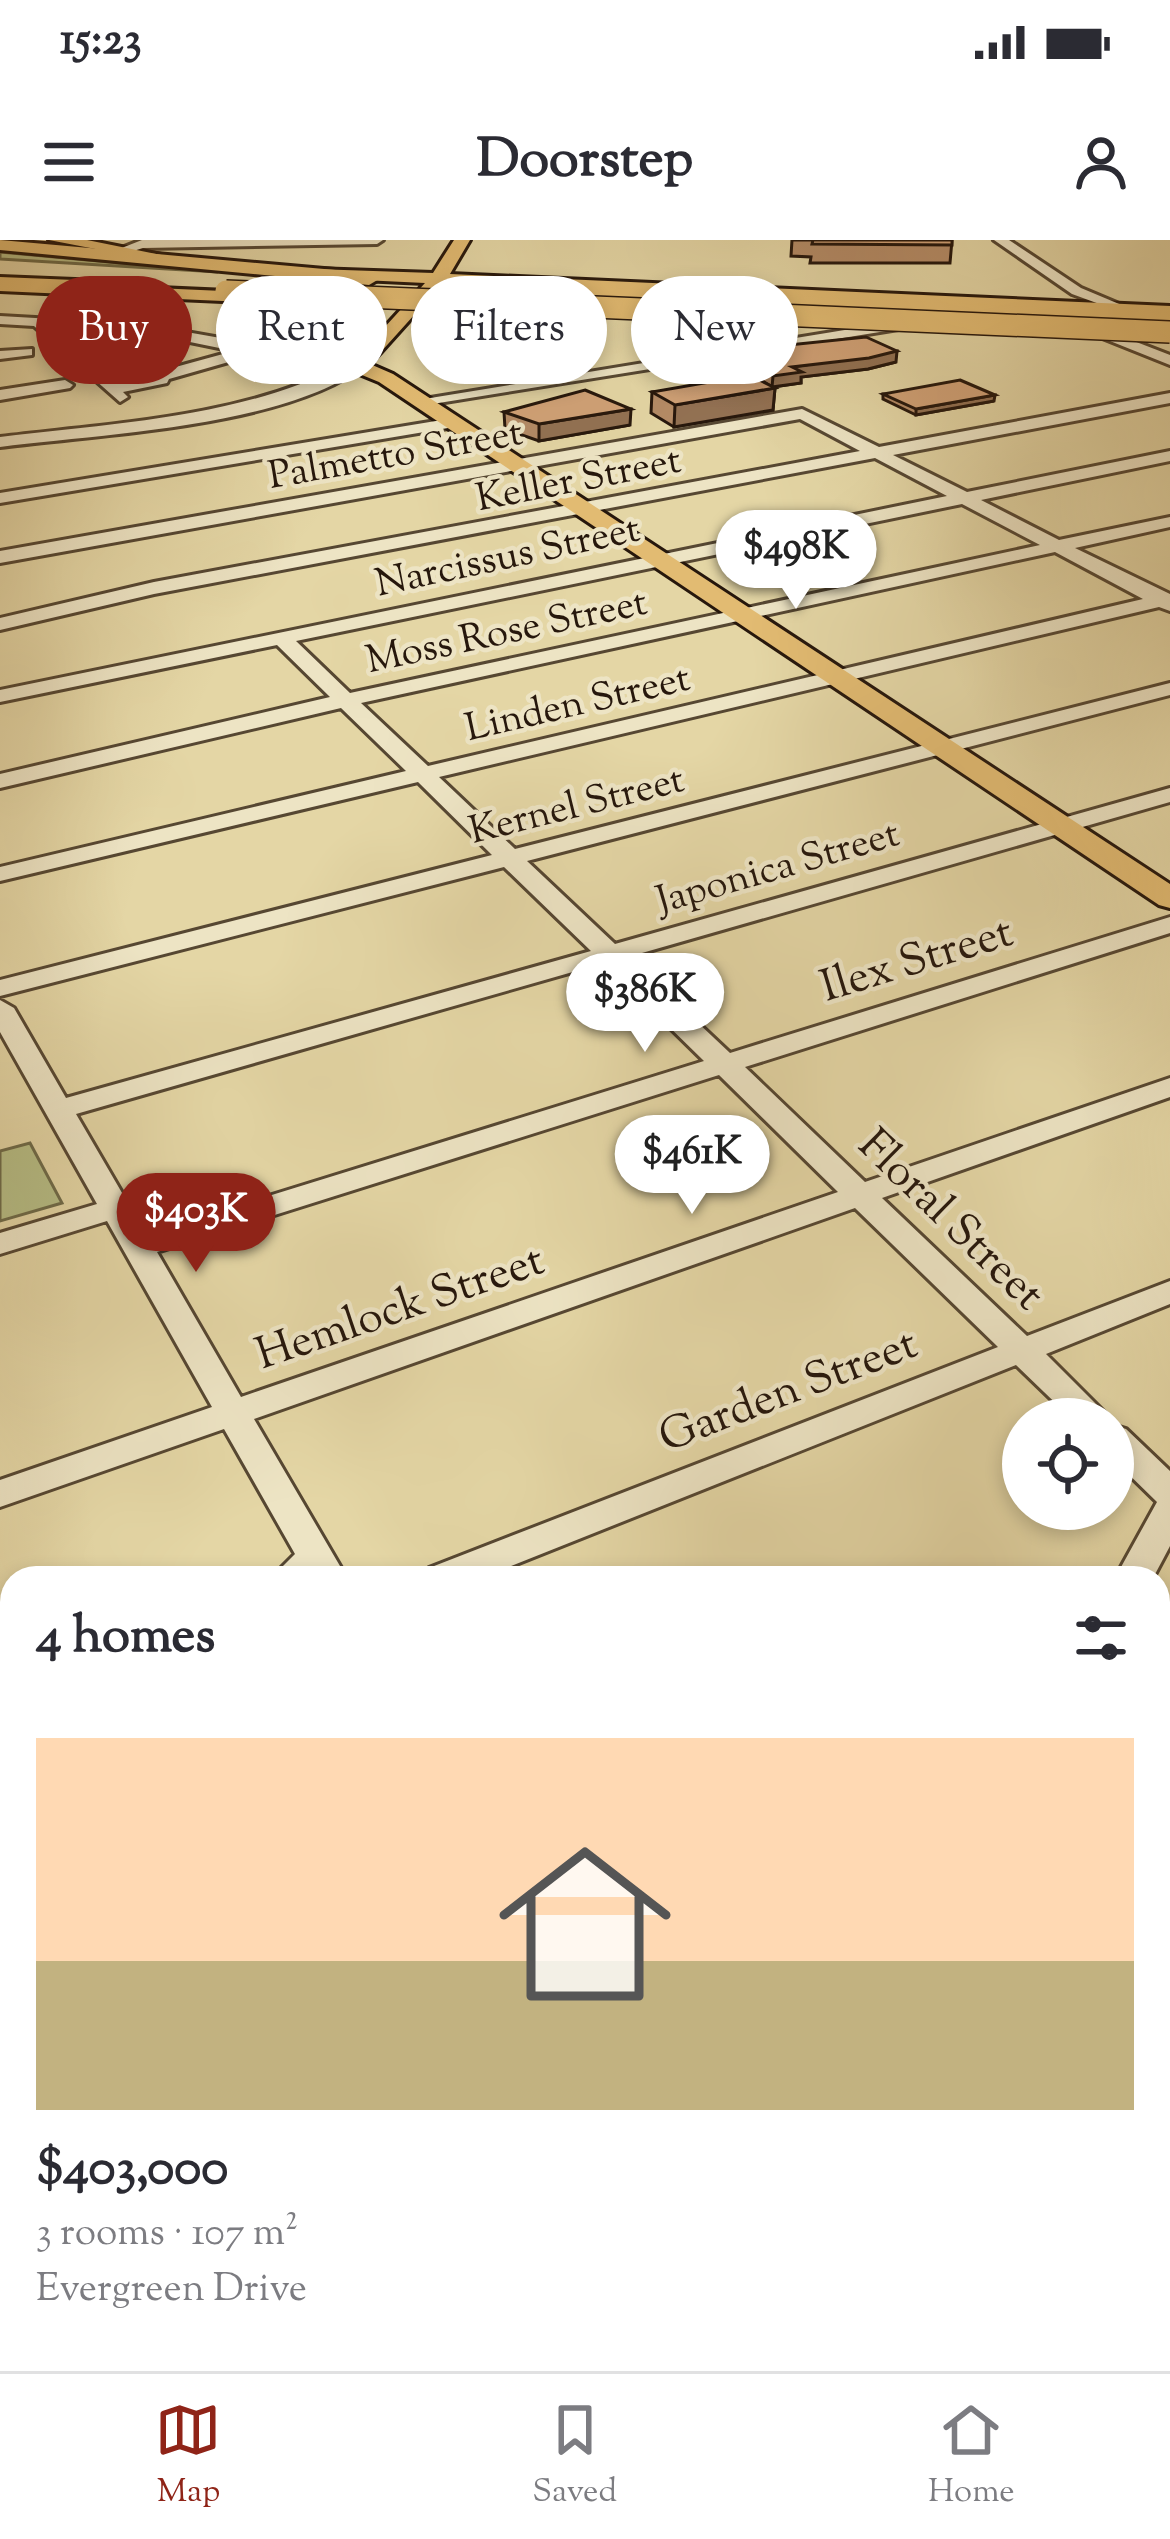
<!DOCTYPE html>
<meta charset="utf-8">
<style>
body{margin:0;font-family:"Sorts Mill Goudy",serif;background:#f7f7f7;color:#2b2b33;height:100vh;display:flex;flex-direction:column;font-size:45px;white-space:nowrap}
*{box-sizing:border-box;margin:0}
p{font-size:39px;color:#7c7c81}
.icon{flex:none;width:66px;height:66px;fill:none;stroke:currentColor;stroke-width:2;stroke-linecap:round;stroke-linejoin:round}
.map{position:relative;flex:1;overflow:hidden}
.side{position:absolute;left:0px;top:1326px;width:1170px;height:807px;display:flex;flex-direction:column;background:#fff;border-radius:36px 36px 0 0;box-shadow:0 6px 18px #0003}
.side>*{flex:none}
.top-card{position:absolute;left:36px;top:36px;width:1098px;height:108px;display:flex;gap:24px}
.buttons{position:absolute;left:1002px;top:1158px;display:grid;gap:24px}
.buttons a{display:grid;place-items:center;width:132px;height:132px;border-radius:50%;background:#fff;box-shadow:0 6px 18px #0003;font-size:60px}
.price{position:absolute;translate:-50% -102px;padding:0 27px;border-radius:42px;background:#fff;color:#222;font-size:39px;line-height:78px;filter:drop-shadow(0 3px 6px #0008)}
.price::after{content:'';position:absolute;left:50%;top:72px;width:36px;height:27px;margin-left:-18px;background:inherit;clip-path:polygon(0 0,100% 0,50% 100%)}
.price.selected{background:#8f2418;color:#fff}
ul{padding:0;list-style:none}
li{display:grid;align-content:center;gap:24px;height:636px;padding:0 36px}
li+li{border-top:3px solid #e1e1e2}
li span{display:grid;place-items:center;height:372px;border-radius:0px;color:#555}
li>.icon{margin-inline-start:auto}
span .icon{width:216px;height:216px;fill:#fffc;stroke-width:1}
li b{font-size:51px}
h2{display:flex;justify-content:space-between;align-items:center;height:144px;padding:0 36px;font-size:51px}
.chip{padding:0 42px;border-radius:54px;background:#fff;box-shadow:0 6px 18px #0003;font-size:42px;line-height:108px}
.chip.selected{background:#8f2418;color:#fff}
.status{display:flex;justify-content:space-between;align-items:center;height:84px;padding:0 60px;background:#fff;direction:ltr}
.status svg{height:33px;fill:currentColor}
header{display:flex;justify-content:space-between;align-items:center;height:156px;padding:0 36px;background:#fff;font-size:54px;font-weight:700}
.menu{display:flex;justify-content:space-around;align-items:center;height:168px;border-top:3px solid #e1e1e2;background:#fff;font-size:33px;color:#7c7c81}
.menu a{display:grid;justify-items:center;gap:6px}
.menu .selected{color:#8f2418}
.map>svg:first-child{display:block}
.green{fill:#b6bd85;stroke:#6e6a48;stroke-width:3}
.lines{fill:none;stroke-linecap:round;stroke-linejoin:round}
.minor-casing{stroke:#564732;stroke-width:6}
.major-casing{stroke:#26170c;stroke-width:6}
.highway-casing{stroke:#26170c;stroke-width:6}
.minor{fill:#ede4c4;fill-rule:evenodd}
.major{fill:#e2bb72;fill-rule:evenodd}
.highway{fill:#e2bb72;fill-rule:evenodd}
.highway-bridge-casing{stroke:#26170c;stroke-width:24;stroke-linecap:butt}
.highway-bridge{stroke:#e2bb72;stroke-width:21}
.wall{fill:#b48b66;stroke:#26170c;stroke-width:3}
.shaded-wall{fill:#927153;stroke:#26170c;stroke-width:3}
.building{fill:#d1a277;stroke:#26170c;stroke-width:3}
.labels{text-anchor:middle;stroke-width:9;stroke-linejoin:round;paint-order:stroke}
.far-street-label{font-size:39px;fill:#26170c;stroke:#ede4c4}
.street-label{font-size:45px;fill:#26170c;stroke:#ede4c4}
</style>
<div class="status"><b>15:23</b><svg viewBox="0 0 49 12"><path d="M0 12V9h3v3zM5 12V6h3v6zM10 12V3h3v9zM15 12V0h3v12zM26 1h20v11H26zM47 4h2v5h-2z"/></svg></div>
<header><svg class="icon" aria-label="menu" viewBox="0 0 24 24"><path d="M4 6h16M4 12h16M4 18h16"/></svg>Doorstep<svg class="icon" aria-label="person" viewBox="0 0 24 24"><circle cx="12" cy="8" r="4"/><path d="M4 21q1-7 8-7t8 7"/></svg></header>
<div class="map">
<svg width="1170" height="2131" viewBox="0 0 1170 2131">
<rect width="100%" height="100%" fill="#e4d6a5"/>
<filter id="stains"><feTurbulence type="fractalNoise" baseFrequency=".00167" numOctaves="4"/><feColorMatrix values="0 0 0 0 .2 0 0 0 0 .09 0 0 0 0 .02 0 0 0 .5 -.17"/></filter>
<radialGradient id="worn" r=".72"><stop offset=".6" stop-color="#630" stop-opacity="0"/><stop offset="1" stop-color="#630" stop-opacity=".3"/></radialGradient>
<g class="green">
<polygon points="0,12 218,32 0,19"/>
<polygon points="30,903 62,963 0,981 0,911"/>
</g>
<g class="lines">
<defs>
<g id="minor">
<polygon points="142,0 383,0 377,4 143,8 120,15 114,11"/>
<polygon points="994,0 1009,0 1081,48 1131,69 1124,73 1072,54"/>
<path d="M0 76 141 84 367 124C287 187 101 194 0 207V197C116 183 236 178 343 126L253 115 169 139 167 143 123 152 128 157 120 162 34 86 0 84ZM48 87 141 92 234 111 161 131 132 107 129 98H119L120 112 147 135 115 144Z"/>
<polygon points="912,79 917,86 420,166 412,161"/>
<polygon points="1095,86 1170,115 1170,125 1090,93"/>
<polygon points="32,109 32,115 0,119 0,111"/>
<polygon points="65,140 73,145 70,148 0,160 0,150"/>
<path d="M1170 153V163L893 215 967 252 1170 211V221L981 260 1059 300 1170 277V287L1075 308 1170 354V371L1159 367 439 537 515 609 1170 443V455L527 621 615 704 1170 548V562L628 717 730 813 1170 677V693L745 827 865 942 1170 838V857L882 958 1027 1096 1170 1041V1064L1046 1114 1111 1179H1072L1016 1125 481 1338H423L429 1328 998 1107 855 968 254 1179 347 1338H271L295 1314 224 1189 0 1267V1240L212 1167 107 981 0 1014V993L97 964 0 792V760L14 768 66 858 591 711 504 627 0 756V740L492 615 418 542 0 641V627L406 531 341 468 0 548V534L330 457 277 405 0 462V450L947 256 875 218 154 354 0 390V378L154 342 860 211 800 179 0 323V311L802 169 879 207ZM962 264 1040 305 350 453 296 401ZM1055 312 1143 359 428 526 361 463ZM604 723 704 821 146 994 76 874ZM719 835 838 952 241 1157 157 1012Z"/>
<polygon points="454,178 460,180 460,186 0,263 0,253"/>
<polygon points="1113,1185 1126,1189 1170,1231 1170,1306 1153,1338 1115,1338 1157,1262 1113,1219"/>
<polygon points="0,1551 12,1555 12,1592 0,1588"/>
<polygon points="1158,1672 1170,1676 1170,1716 1158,1712"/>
<polygon points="12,1724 12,1780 0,1784 0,1729"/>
<polygon points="1158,2021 1170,2026 1170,2080 1158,2075"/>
<polygon points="12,2093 12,2121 38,2121 34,2131 0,2131 0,2098"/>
<polygon points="706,2121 761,2121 766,2131 711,2131"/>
<polygon points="773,2121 828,2121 833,2131 778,2131"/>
</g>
<g id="major">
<polygon points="49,0 87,0 176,18 168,23"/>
<polygon points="454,0 470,0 450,34 1170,66 1170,76 442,44 370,124 393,134 1170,644 1170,668 1159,665 379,142 340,126 340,118 354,118 363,111 425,43 320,38 314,37 314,29 433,33"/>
<polygon points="0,41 270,53 279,58 270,63 0,51"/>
</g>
<g id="highway">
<polygon points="0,0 369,33 379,39 369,45 0,10"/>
<polygon points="0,37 125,42 135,48 125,54 0,49"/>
<polygon points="482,42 1170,73 1170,85 475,52 472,48"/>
</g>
</defs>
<use href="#minor" class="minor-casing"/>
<use href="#major" class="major-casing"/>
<use href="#highway" class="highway-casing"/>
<use href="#minor" class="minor"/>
<use href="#major" class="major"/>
<use href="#highway" class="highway"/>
<defs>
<polyline id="highway-bridge" points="226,51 1170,92"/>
</defs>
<use href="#highway-bridge" class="highway-bridge-casing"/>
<use href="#highway-bridge" class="highway-bridge"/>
</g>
<g class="wall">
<polygon points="792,0 952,0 950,23 810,23 811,17 791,16"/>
<polygon points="354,72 322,108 292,106 291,97"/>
<polygon points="732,111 896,122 868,129 801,137 801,143 773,147 775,148 773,170 674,187 651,173 652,152 769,145 732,122"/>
<polygon points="883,154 994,161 916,175 883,159"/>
<polygon points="504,172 630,185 539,201 505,189"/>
</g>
<g class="shaded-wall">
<polygon points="354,63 354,72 322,108 321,99"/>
<polygon points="897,111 896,122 868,129 801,137 801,143 772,147 773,136 792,127"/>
<polygon points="775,148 773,170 674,187 675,165"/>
<polygon points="995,155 994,161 916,175 916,169"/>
<polygon points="631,169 630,185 539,201 539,184"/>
</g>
<g class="building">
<polygon points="813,0 952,0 952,5 812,4"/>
<polygon points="319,62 354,63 321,99 291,97"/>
<polygon points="866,97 897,111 869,118 792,127 802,132 773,136 732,111"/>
<polygon points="750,135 775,148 675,165 652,152"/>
<polygon points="960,140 995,155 916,169 883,154"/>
<polygon points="585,150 631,169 539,184 504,172"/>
</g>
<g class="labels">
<g class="far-street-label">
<text transform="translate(395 212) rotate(-10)" y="14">Palmetto Street</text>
<text transform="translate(578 237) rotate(-11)" y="14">Keller Street</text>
<text transform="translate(507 314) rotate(-12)" y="14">Narcissus Street</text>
<text transform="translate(506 389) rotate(-12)" y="14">Moss Rose Street</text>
<text transform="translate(577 461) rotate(-13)" y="14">Linden Street</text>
<text transform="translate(576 563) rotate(-14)" y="14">Kernel Street</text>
<text transform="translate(777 625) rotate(-16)" y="14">Japonica Street</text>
</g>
<g class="street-label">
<text transform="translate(916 717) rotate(-17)" y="16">Ilex Street</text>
<text transform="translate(953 978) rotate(44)" y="16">Floral Street</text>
<text transform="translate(399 1065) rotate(-19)" y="16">Hemlock Street</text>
<text transform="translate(787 1148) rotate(-21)" y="16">Garden Street</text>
</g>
</g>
<rect width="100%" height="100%" filter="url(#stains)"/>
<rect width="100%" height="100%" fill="url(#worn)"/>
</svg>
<div class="buttons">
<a><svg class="icon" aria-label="locate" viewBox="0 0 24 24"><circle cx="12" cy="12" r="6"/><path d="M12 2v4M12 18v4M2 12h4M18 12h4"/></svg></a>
</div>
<b class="price" style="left:796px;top:372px">$498K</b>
<b class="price" style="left:645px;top:815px">$386K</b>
<b class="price" style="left:692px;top:977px">$461K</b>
<b class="price selected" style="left:196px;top:1035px">$403K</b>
<div class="top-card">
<a class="chip selected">Buy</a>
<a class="chip">Rent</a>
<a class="chip">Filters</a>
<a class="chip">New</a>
</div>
<section class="side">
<h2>4 homes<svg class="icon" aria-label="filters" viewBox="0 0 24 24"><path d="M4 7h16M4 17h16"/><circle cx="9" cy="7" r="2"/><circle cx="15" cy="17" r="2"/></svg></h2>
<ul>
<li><span style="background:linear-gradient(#ffd9b3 60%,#c2b280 0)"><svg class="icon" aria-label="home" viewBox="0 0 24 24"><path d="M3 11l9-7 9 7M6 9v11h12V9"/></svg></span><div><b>$403,000</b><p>3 rooms · 107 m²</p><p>Evergreen Drive</p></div></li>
</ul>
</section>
</div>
<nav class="menu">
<a class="selected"><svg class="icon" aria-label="map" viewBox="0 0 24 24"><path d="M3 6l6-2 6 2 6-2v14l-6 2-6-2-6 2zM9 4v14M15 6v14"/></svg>Map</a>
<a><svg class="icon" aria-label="saved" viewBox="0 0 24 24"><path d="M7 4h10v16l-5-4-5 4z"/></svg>Saved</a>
<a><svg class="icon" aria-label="home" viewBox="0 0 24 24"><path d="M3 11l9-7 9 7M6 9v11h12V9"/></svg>Home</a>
</nav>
